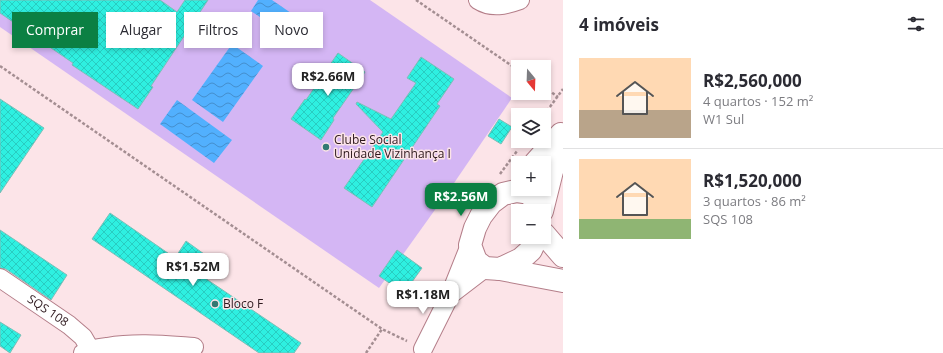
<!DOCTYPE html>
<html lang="pt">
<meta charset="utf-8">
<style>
body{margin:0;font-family:"Open Sans",sans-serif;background:#f7f7f7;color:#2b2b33;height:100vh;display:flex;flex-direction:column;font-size:15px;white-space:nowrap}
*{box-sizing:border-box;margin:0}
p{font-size:13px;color:#7c7c81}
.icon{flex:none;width:22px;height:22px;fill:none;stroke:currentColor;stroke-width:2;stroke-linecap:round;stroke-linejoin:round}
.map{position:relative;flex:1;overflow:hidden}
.side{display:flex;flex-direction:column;background:#fff;width:380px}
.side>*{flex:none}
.hud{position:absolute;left:12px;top:12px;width:380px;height:36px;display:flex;gap:8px}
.needle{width:26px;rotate:161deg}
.fabs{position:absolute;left:511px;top:60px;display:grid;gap:8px}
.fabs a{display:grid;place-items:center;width:40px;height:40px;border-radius:0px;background:#fff;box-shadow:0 2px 6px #0003;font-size:20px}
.price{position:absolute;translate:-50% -34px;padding:0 9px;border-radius:8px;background:#fff;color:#222;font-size:13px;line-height:26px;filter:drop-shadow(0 1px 2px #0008)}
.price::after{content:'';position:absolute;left:50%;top:24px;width:12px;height:9px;margin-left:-6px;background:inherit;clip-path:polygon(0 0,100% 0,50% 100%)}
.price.active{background:#0b8043;color:#fff}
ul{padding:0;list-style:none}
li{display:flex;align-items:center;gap:12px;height:100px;padding:0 16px}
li+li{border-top:1px solid #e1e1e2}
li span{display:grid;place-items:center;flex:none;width:112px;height:80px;border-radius:0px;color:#555}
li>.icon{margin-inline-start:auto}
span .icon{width:48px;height:48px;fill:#fffc;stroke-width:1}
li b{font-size:17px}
h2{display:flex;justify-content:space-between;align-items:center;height:48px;padding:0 16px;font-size:17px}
.tag{padding:0 14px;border-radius:0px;background:#fff;box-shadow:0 2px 6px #0003;font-size:14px;line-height:36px}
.tag.active{background:#0b8043;color:#fff}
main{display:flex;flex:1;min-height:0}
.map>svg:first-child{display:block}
.grass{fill:#d4b6f4}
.water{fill:url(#water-waves)}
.building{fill:url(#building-cross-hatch);stroke:#7dbeb7}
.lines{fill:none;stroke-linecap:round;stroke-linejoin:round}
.minor-casing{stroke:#b47e89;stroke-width:20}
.tertiary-casing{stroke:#b47e89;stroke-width:24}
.path{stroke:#a48e92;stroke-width:2.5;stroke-dasharray:3 2;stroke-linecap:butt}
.minor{stroke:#fff;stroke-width:18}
.tertiary{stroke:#fff;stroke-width:22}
.poi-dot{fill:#327972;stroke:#fce4e8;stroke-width:1.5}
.labels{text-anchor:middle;stroke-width:3;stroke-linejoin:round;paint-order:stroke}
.poi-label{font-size:12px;fill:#2d181d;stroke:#fce4e8;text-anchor:start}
.street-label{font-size:12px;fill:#2d181d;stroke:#fce4e8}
</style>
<main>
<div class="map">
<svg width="563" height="353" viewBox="0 0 563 353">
<defs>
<pattern id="water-waves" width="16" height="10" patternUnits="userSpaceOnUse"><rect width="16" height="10" fill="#52b0fe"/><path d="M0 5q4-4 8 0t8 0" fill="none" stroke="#448ecd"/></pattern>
<pattern id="building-cross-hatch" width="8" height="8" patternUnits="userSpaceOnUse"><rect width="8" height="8" fill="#2ef0e1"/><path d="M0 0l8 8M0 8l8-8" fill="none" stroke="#29cdc1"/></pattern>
</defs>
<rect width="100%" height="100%" fill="#fce4e8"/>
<polygon class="grass" points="0,0 370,0 512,98 452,186 379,288 0,27"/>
<g class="water">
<polygon points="258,0 272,0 291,13 279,30 251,11"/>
<polygon points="232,44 263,66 223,122 192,100"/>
<polygon points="177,100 232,140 214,163 160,124"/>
</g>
<g class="building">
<polygon points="0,0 160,0 177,12 185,0 208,0 151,86 153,87 138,109 72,65 73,63 0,13"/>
<polygon points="338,53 365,72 333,118 334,120 321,140 291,119 305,99 306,100"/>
<polygon points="421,57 454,79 437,104 440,106 372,207 344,188 383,132 356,104 357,102 391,119 416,83 407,78"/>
<polygon points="0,99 44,128 0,193"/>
<polygon points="499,119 512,127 501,144 488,136"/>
<polygon points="110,213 175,258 186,241 204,254 193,270 301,343 294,353 259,353 92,239"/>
<polygon points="0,230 67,275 51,300 6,269 0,268"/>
<polygon points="397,250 422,268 404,293 379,276"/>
<polygon points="0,322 21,335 10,353 0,346"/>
</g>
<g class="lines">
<defs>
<g id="minor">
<path d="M478 0C492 9 506 5 520 0"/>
<path id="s1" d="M0 278 69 325 83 337 90 349"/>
<polyline points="451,294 485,268"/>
<polyline points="423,349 450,295 470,245"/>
<path d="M83 353C90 349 98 348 107 347 136 342 165 345 194 347"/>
</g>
<g id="tertiary">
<polyline points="535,163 561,134"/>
<polyline points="542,211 552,171 563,142"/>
<polyline points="544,234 563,256"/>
<polyline points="537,237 531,250 521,259 500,269 485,268 476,261 470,245 475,228 481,216 491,203 503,194 516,191 529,193 536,202 539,211"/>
<polyline points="500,269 563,281"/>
</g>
</defs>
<use href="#minor" class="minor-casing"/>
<use href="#tertiary" class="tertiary-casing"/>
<g class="path">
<polyline points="416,0 518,70"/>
<polyline points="0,66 382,329 407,341"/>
<polyline points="544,87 558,97"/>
<polyline points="544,115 563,89"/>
<polyline points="520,147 525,141"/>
<polyline points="500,174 517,151"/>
<polyline points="366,353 382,329"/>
</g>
<use href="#minor" class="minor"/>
<use href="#tertiary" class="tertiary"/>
</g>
<g class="poi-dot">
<circle cx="326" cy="147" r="4"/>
<circle cx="215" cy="304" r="4"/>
</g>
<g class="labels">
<g class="poi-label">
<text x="334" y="144">Clube Social<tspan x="334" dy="14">Unidade Vizinhança I</tspan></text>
<text x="223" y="308">Bloco F</text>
</g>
<g class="street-label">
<text dy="4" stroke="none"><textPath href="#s1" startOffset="58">SQS 108</textPath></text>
</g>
</g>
</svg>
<div class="fabs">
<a><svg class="needle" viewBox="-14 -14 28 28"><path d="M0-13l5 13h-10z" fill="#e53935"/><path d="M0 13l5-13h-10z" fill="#7c7c81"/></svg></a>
<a><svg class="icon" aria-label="layers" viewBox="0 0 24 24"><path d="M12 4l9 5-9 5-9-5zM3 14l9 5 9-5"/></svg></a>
<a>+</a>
<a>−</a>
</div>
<b class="price" style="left:328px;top:97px">R$2.66M</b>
<b class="price active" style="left:461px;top:217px">R$2.56M</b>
<b class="price" style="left:193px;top:287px">R$1.52M</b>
<b class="price" style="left:423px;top:315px">R$1.18M</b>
<div class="hud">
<a class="tag active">Comprar</a>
<a class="tag">Alugar</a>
<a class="tag">Filtros</a>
<a class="tag">Novo</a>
</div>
</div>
<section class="side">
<h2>4 imóveis<svg class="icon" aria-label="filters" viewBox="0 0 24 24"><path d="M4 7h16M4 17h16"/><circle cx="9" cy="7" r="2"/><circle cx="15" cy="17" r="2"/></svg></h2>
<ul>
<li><span style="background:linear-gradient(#ffd9b3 65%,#b9a48a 0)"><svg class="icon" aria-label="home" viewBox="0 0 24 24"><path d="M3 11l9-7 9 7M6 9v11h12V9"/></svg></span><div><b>R$2,560,000</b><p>4 quartos · 152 m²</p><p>W1 Sul</p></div></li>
<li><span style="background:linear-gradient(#ffd9b3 75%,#8fb573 0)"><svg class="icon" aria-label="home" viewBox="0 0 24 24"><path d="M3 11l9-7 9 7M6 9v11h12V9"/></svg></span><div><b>R$1,520,000</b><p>3 quartos · 86 m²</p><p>SQS 108</p></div></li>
</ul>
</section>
</main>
